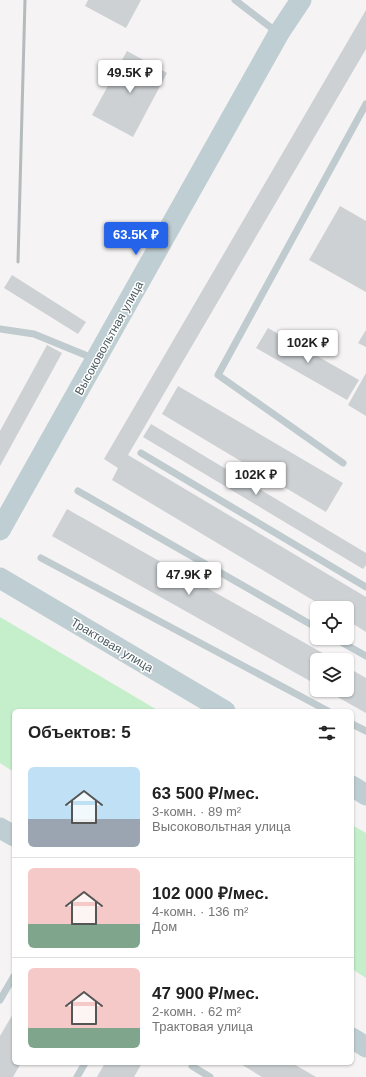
<!DOCTYPE html>
<html lang="ru">
<meta charset="utf-8">
<style>
body{margin:0;font-family:Helvetica,sans-serif;background:#f6f6f6;color:#222;height:100vh;display:flex;flex-direction:column;font-size:15px;white-space:nowrap}
*{box-sizing:border-box;margin:0}
p{font-size:13px;color:#767676}
.icon{flex:none;width:22px;height:22px;fill:none;stroke:currentColor;stroke-width:2;stroke-linecap:round;stroke-linejoin:round}
.map{position:relative;flex:1;overflow:hidden}
.panel{position:absolute;left:12px;top:709px;width:342px;height:356px;display:flex;flex-direction:column;background:#fff;border-radius:6px;box-shadow:0 1px 3px #0004}
.panel>*{flex:none}
.tools{position:absolute;left:310px;top:601px;display:grid;gap:8px}
.tools a{display:grid;place-items:center;width:44px;height:44px;border-radius:6px;background:#fff;box-shadow:0 1px 3px #0004;font-size:20px}
.price{position:absolute;translate:-50% -34px;padding:0 9px;border-radius:4px;background:#fff;color:#222;font-size:13px;line-height:26px;filter:drop-shadow(0 1px 2px #0008)}
.price::after{content:'';position:absolute;left:50%;top:24px;width:12px;height:9px;margin-left:-6px;background:inherit;clip-path:polygon(0 0,100% 0,50% 100%)}
.price.active{background:#2563eb;color:#fff}
ul{padding:0;list-style:none}
li{display:flex;align-items:center;gap:12px;height:100px;padding:0 16px}
li+li{border-top:1px solid #e0e0e0}
li span{display:grid;place-items:center;flex:none;width:112px;height:80px;border-radius:6px;color:#555}
li>.icon{margin-inline-start:auto}
span .icon{width:48px;height:48px;fill:#fffc;stroke-width:1}
li b{font-size:17px}
h2{display:flex;justify-content:space-between;align-items:center;height:48px;padding:0 16px;font-size:17px}
.map>svg:first-child{display:block}
.green{fill:#c4efca}
.building{fill:#cdd1d4}
.lines{fill:none;stroke-linecap:round;stroke-linejoin:round}
.lane{stroke:#bfcbce;stroke-width:7}
.secondary{stroke:#bfced3;stroke-width:21}
.rail{stroke:#b5babc;stroke-width:3}
.labels{text-anchor:middle;stroke-width:3;stroke-linejoin:round;paint-order:stroke}
.street-label{font-size:12px;fill:#4b5b60;stroke:#fff}
</style>
<div class="map">
<svg width="366" height="1077" viewBox="0 0 366 1077">
<rect width="100%" height="100%" fill="#f5f3f3"/>
<g class="green">
<polygon points="0,617 159,711 14,711 14,772 0,763"/>
<polygon points="352,825 366,833 366,978 352,969"/>
</g>
<g class="building">
<polygon points="88,0 141,0 126,28 85,6"/>
<polygon points="366,10 366,49 128,455 366,597 366,632 347,620 347,608 326,608 112,480 118,468 104,459"/>
<polygon points="127,51 167,73 133,137 92,115"/>
<polygon points="340,206 366,221 366,292 309,260"/>
<polygon points="12,275 86,322 78,334 4,288"/>
<polygon points="268,328 359,380 347,400 256,348"/>
<polygon points="366,330 366,347 358,343"/>
<polygon points="47,345 62,353 0,466 0,431"/>
<polygon points="366,373 366,416 348,405"/>
<polygon points="178,386 343,483 326,512 162,414"/>
<polygon points="151,424 366,553 366,565 363,569 143,437"/>
<polygon points="67,509 335,660 317,660 317,685 52,536"/>
<polygon points="347,667 366,678 366,713 325,690 347,690"/>
<polygon points="14,1012 14,1063 21,1063 13,1077 0,1077 0,1036"/>
<polygon points="105,1063 142,1063 134,1077 97,1077"/>
<polygon points="239,1063 292,1063 316,1077 262,1077"/>
</g>
<g class="lines">
<g class="lane">
<polyline points="235,0 278,33"/>
<polyline points="0,329 34,334 95,359"/>
<polyline points="141,453 366,587"/>
<polyline points="343,463 218,375 366,104"/>
<polyline points="78,491 317,628"/>
<polyline points="41,558 328,711"/>
<polyline points="334,638 366,656"/>
<polyline points="352,724 366,731"/>
<polyline points="0,1000 14,976"/>
<polyline points="192,1066 210,1077"/>
<polyline points="77,1077 85,1063"/>
</g>
<g class="secondary">
<polyline points="0,530 279,33 301,0"/>
<polyline points="0,578 225,711"/>
<polyline points="352,786 366,795"/>
<polyline points="0,828 14,836"/>
<polyline points="352,1038 366,1047"/>
</g>
<polyline class="rail" points="18,262 25,0"/>
</g>
<g class="labels">
<g class="street-label">
<text transform="translate(109 338) rotate(-61)" y="4">Высоковольтная улица</text>
<text transform="translate(112 645) rotate(31)" y="4">Трактовая улица</text>
</g>
</g>
</svg>
<div class="tools">
<a><svg class="icon" aria-label="locate" viewBox="0 0 24 24"><circle cx="12" cy="12" r="6"/><path d="M12 2v4M12 18v4M2 12h4M18 12h4"/></svg></a>
<a><svg class="icon" aria-label="layers" viewBox="0 0 24 24"><path d="M12 4l9 5-9 5-9-5zM3 14l9 5 9-5"/></svg></a>
</div>
<b class="price" style="left:130px;top:94px">49.5K ₽</b>
<b class="price active" style="left:136px;top:256px">63.5K ₽</b>
<b class="price" style="left:308px;top:364px">102K ₽</b>
<b class="price" style="left:256px;top:496px">102K ₽</b>
<b class="price" style="left:189px;top:596px">47.9K ₽</b>
<section class="panel">
<h2>Объектов: 5<svg class="icon" aria-label="filters" viewBox="0 0 24 24"><path d="M4 7h16M4 17h16"/><circle cx="9" cy="7" r="2"/><circle cx="15" cy="17" r="2"/></svg></h2>
<ul>
<li><span style="background:linear-gradient(#bfe0f5 65%,#9aa5b1 0)"><svg class="icon" aria-label="home" viewBox="0 0 24 24"><path d="M3 11l9-7 9 7M6 9v11h12V9"/></svg></span><div><b>63 500 ₽/мес.</b><p>3-комн. · 89 m²</p><p>Высоковольтная улица</p></div></li>
<li><span style="background:linear-gradient(#f6c9c9 70%,#7fa58c 0)"><svg class="icon" aria-label="home" viewBox="0 0 24 24"><path d="M3 11l9-7 9 7M6 9v11h12V9"/></svg></span><div><b>102 000 ₽/мес.</b><p>4-комн. · 136 m²</p><p>Дом</p></div></li>
<li><span style="background:linear-gradient(#f6c9c9 75%,#7fa58c 0)"><svg class="icon" aria-label="home" viewBox="0 0 24 24"><path d="M3 11l9-7 9 7M6 9v11h12V9"/></svg></span><div><b>47 900 ₽/мес.</b><p>2-комн. · 62 m²</p><p>Трактовая улица</p></div></li>
</ul>
</section>
</div>
